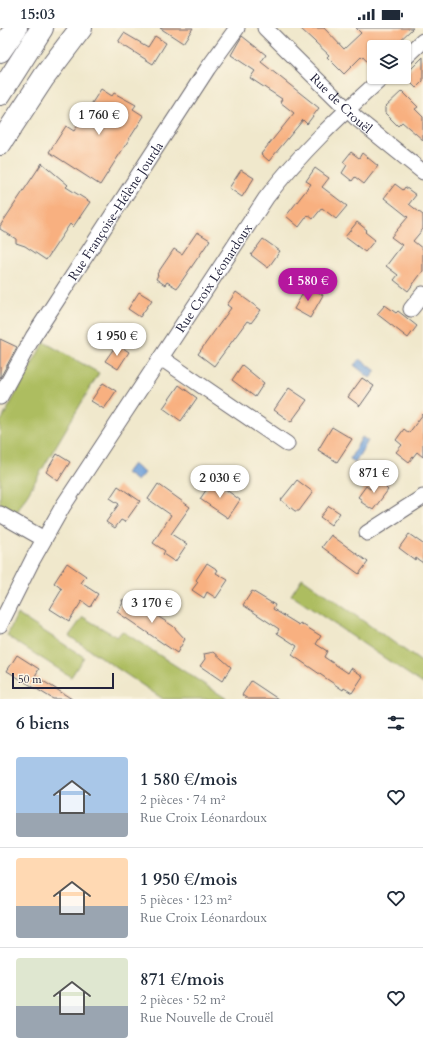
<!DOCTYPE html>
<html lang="fr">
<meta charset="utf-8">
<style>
body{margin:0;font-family:Cardo,serif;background:#f6f6f7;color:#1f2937;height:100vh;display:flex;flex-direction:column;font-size:15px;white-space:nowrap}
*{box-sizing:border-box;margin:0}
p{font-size:13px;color:#747a83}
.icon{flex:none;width:22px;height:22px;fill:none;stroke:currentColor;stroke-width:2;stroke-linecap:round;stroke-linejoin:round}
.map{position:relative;height:671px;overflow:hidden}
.panel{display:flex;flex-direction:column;background:#fff;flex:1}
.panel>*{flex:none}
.fabs{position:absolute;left:367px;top:12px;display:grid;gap:8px}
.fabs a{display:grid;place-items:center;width:44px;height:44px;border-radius:4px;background:#fff;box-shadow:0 1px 3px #0004;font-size:20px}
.scale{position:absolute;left:12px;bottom:10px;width:102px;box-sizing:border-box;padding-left:4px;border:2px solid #22223b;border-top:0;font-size:11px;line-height:14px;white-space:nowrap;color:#22223b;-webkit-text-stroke:3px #fcf5e5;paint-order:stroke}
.price{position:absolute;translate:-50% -34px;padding:0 9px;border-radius:14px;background:#fff;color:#222;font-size:13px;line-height:26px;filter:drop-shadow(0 1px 2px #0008)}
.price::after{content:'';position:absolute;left:50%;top:24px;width:12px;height:9px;margin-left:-6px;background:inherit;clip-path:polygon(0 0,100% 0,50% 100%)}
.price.current{background:#b5179e;color:#fff}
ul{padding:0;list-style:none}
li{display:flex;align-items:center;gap:12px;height:100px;padding:0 16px}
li+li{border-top:1px solid #e0e1e3}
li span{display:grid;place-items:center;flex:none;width:112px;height:80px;border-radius:4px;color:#555}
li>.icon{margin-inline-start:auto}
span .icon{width:48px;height:48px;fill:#fffc;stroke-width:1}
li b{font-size:17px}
h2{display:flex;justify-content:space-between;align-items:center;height:48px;padding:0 16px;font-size:17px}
.status{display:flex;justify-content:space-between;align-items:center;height:28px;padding:0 20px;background:#fff;direction:ltr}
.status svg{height:11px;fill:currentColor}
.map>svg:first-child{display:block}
.green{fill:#adbd60;stroke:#68704e}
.water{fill:#70a0d9;stroke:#49618a}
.building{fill:#f8b080}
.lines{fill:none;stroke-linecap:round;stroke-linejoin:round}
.street-casing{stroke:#6a676e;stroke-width:17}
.highway-casing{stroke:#6a676e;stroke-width:24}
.street{stroke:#fff;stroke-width:15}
.highway{stroke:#fff;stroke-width:22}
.labels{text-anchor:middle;stroke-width:3;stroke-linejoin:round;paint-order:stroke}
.street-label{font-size:13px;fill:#22223b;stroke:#fcf5e5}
</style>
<div class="status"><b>15:03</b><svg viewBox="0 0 49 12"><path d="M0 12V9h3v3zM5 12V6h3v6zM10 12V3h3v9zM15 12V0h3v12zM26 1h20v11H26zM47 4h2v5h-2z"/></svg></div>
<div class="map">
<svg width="423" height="671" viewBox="0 0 423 671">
<rect width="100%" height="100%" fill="#fcf5e5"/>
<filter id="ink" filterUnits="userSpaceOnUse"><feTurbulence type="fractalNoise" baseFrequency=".025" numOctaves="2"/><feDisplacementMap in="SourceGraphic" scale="8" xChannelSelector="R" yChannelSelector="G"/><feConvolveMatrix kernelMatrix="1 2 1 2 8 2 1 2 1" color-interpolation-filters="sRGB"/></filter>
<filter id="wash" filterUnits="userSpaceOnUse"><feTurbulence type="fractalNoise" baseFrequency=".012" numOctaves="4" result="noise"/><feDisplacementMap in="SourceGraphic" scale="16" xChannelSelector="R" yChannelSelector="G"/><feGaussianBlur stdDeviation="0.9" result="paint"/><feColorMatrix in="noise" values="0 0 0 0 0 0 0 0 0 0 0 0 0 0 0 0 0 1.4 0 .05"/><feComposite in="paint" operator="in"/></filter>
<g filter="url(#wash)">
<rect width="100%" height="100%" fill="#f0e8cc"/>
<g class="green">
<polygon points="44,314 99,345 17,484 0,475 0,395"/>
<polygon points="302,550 423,635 423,656 291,567"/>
<polygon points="17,586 84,629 71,649 7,608"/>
<polygon points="83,589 117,609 122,603 227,671 163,671 69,608"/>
</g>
<g class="water">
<polygon points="360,331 376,343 370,350 354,337"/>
<polygon points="362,409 368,413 355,434 350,431"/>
<polygon points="133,436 144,445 137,453 126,445"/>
<polygon points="198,443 210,451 207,456 204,458 193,449"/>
</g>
<g id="blocks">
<g class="building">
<polygon points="160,0 193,0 183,15"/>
<polygon points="300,0 324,0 344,21 361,5 356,0 413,0 393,19 374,19 374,41 362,28 344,46 327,29 329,27"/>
<polygon points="124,5 148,19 155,8 166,15 153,36 118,14"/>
<polygon points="242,8 266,27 261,34 319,80 307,96 303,92 269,133 261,126 294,85 280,74 282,71 250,50 255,43 231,27"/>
<polygon points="423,29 423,53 416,60 404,48"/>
<polygon points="101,61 112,68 114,65 136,77 133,81 144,88 100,157 49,124 66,98 74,103"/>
<polygon points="402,63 418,79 415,81 423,89 423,112 402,94 398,98 385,85 385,79"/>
<polygon points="351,124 359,130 362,125 378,138 364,156 355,149 352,153 342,145 347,137 343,134"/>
<polygon points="42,135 68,157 66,159 90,174 73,199 70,196 46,232 25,218 16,215 16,211 0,201 0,198"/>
<polygon points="315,140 329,150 322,159 347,178 336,191 322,180 313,191 308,187 299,199 286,188 311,156 306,153"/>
<polygon points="241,142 254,150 242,169 229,160"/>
<polygon points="395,156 403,162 405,159 416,167 409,176 423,187 423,201 413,213 423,221 423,243 408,263 394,252 398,247 386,238 402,217 391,209 408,189 384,170"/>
<polygon points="357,194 367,202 365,204 375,212 365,224 345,209"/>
<polygon points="197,204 210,212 177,260 167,254 165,257 156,251 158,247 157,246 174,221 182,226"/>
<polygon points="263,211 280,223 268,240 251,227"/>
<polygon points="307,258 323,267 310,290 294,281"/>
<polygon points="139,264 152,272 140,289 128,281"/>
<polygon points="236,264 261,282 251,295 247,293 214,338 198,326 231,280 227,277"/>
<polygon points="385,277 396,285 398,283 417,298 408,310 377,286"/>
<polygon points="0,311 17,319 0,350"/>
<polygon points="117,316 129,324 118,341 105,333"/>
<polygon points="242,337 264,355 255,369 232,352"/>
<polygon points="362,350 374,358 360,378 348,369"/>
<polygon points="103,355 116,363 104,381 91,373"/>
<polygon points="179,357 197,370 181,393 163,380"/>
<polygon points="289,360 307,372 291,394 274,382"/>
<polygon points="423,386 423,429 417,424 409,434 396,424 402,417 396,412 404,401 409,405"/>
<polygon points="332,399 352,411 337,434 318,422"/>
<polygon points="57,426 70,434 58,453 46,444"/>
<polygon points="380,449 389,456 386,460 388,462 373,482 361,474 362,472 358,469 366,458 370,461"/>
<polygon points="213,452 240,472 228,490 200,471"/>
<polygon points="297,452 313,464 299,483 295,483 281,472"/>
<polygon points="158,456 190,479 171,506 187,516 175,534 163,526 165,523 153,515 171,487 148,471"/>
<polygon points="118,458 140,473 125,494 121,492 115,500 106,494 119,476 110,470"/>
<polygon points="329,478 340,485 331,497 320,489"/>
<polygon points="409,506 423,516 423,535 416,530 415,532 399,520"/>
<polygon points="331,507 368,534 359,546 322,519"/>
<polygon points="67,535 86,548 81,555 98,566 90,579 82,573 69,593 50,581 62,561 54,555"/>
<polygon points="207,535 218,542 216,545 228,552 216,570 207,564 204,570 192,562 198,554 196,552"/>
<polygon points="252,563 275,577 273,581 299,597 300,595 321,608 316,616 327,623 324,629 348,645 351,640 363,648 352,665 344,660 343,662 292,627 297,618 277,605 279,601 243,577"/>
<polygon points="133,570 139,574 138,576 173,598 185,611 177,625 117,584 123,575 122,572"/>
<polygon points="214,624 231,639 222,653 200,638 205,631 204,626"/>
<polygon points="17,627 39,641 35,648 72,671 53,671 7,643"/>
<polygon points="251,653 278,671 248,671 242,667"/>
</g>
</g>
</g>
<g filter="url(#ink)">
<use href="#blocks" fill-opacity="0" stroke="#6a676e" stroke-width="1"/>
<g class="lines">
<defs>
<g id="street">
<path id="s1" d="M265 0 356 90 423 144"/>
<polyline points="404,31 423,13"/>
<polyline points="411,281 423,266"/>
<polyline points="161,330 287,416"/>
<path id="s2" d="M0 369 33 309 208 40 237 0"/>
<polyline points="0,486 44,511"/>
<polyline points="367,505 423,469"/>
<path id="s3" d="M0 597 33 531 63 478 266 170C300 125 341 87 383 49"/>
</g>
<g id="highway">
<polyline points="0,23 16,0"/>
<polyline points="0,66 42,0"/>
<polyline points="0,116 44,49 81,0"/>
</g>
</defs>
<use href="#street" class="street-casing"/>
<use href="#highway" class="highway-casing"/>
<use href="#street" class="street"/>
<use href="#highway" class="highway"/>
</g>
</g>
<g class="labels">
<g class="street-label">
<text dy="5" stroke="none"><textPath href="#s1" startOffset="107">Rue de Crouël</textPath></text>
<text dy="5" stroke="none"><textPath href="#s2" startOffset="219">Rue Françoise-Hélène Jourda</textPath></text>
<text dy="5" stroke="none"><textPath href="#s3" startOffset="408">Rue Croix Léonardoux</textPath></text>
</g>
</g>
</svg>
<div class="fabs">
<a><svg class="icon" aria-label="layers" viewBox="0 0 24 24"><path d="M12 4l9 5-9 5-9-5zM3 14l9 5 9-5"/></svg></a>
</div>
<div class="scale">50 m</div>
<b class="price" style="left:99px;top:108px">1 760 €</b>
<b class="price current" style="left:308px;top:274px">1 580 €</b>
<b class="price" style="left:117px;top:329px">1 950 €</b>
<b class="price" style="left:374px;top:466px">871 €</b>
<b class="price" style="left:220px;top:471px">2 030 €</b>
<b class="price" style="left:152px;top:596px">3 170 €</b>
</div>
<section class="panel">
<h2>6 biens<svg class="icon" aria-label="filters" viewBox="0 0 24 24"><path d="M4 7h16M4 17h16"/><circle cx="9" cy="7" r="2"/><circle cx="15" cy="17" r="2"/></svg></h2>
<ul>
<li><span style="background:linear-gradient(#a9c7e8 70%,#9aa5b1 0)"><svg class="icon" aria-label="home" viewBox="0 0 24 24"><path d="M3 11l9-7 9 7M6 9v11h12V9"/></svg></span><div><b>1 580 €/mois</b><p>2 pièces · 74 m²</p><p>Rue Croix Léonardoux</p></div><svg class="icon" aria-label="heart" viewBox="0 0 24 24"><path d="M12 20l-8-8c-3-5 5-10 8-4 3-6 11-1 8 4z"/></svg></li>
<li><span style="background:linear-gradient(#ffd9b3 60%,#9aa5b1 0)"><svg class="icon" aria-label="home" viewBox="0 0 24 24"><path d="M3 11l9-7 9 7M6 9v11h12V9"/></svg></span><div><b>1 950 €/mois</b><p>5 pièces · 123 m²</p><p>Rue Croix Léonardoux</p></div><svg class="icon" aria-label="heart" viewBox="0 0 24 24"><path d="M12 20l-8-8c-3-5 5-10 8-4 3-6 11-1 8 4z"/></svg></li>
<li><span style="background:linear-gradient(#dfe7d0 60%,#9aa5b1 0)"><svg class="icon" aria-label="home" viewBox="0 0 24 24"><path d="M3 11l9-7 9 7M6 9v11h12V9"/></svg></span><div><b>871 €/mois</b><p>2 pièces · 52 m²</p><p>Rue Nouvelle de Crouël</p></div><svg class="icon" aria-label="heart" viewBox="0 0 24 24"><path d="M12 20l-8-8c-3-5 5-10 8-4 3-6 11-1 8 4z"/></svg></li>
</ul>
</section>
